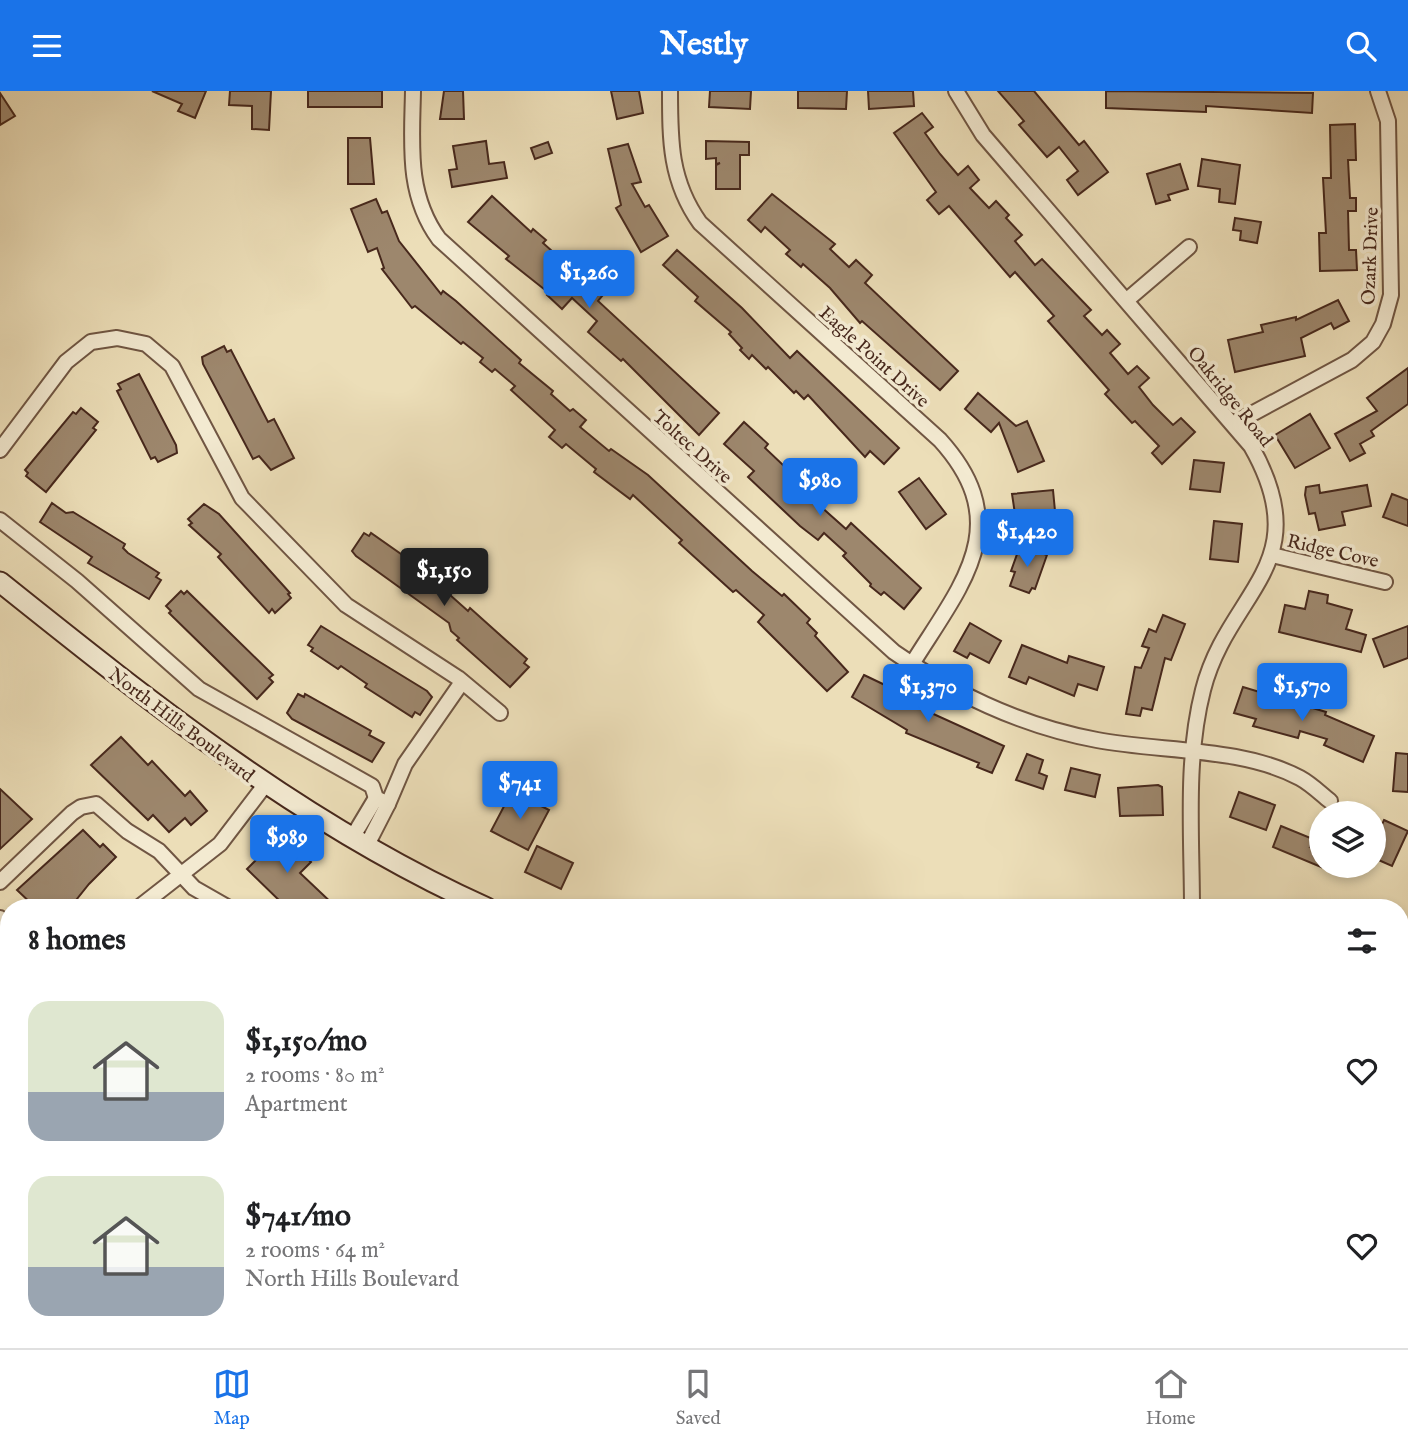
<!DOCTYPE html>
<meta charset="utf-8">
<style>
body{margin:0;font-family:"IM FELL English",serif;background:#f2f2f2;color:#202124;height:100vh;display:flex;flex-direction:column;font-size:26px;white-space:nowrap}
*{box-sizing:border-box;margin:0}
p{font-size:23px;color:#757577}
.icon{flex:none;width:38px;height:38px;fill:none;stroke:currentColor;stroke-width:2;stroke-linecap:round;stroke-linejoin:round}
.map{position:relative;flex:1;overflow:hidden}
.details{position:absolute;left:0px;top:808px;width:1409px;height:450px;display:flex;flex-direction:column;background:#fff;border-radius:28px 28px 0 0;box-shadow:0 4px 10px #0003}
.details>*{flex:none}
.controls{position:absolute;left:1309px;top:710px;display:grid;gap:14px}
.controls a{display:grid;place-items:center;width:77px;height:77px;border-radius:50%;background:#fff;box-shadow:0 4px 10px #0003;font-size:35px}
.price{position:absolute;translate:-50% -60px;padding:0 16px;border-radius:7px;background:#1a73e8;color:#fff;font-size:23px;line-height:46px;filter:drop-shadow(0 2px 4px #0008)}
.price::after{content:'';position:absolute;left:50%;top:42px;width:21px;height:16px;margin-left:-10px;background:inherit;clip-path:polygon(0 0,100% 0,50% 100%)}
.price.current{background:#222;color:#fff}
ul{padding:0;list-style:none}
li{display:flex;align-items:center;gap:21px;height:175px;padding:0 28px}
li span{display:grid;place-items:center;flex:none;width:196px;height:140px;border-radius:21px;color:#555}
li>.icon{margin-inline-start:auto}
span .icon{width:84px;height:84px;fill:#fffc;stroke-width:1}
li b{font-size:30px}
h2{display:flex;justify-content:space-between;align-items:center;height:84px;padding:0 28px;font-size:30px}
header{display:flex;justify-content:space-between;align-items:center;height:91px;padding:0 28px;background:#1a73e8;color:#fff;font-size:32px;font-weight:700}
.tab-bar{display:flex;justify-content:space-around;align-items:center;height:98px;border-top:2px solid #e0e0e0;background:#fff;font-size:19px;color:#757577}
.tab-bar a{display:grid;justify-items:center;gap:4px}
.tab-bar .current{color:#1a73e8}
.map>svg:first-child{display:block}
.building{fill:#9d876d;stroke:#47281c;stroke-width:2}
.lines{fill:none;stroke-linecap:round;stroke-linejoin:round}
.lane-casing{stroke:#705643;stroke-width:10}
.street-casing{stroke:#705643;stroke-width:18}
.secondary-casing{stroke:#47281c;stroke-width:23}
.lane{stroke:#f3ead1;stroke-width:7}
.street{stroke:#f3ead1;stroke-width:14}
.secondary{stroke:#f3ead1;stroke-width:19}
.labels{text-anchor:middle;stroke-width:7;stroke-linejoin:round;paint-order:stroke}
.street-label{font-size:19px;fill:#47281c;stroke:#f3ead1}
</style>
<header><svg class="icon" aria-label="menu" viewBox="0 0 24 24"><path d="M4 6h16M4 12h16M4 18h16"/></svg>Nestly<svg class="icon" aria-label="search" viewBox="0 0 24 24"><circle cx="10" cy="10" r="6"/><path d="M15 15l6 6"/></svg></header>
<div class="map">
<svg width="1408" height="1257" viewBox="0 0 1408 1257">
<rect width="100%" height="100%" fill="#ecdeb8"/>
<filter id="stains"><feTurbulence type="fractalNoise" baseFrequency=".00286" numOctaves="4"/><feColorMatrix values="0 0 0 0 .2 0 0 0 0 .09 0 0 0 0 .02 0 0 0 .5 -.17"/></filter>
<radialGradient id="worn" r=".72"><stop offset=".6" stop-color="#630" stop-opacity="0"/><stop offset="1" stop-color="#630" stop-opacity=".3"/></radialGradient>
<g class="building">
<polygon points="152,0 206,0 195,27 178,20 182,13"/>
<polygon points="230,0 271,0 269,39 252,38 252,15 229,14"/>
<rect x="308" y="0" width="74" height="16"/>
<polygon points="444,0 463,0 464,28 440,28"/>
<polygon points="611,0 639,0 643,22 617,28"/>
<polygon points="710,0 751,0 750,18 709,16"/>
<polygon points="798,0 847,0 846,18 798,17"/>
<polygon points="868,0 913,0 914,15 869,18"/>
<polygon points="998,0 1034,0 1079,54 1084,50 1108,81 1078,104 1067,89 1078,80 1059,56 1047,66 1019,34 1024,30"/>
<polygon points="1106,0 1313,2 1312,22 1206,15 1206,21 1106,17"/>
<polygon points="0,2 15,25 0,34"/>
<polygon points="922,22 933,36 925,42 940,63 958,84 968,75 979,89 970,97 989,117 996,110 1009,124 1006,127 1022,144 1015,150 1035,174 1042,168 1091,219 1084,225 1102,244 1107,239 1120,253 1110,262 1128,283 1137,275 1149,287 1139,296 1153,314 1173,334 1181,327 1195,341 1162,373 1152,362 1159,355 1135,330 1132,332 1105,303 1109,299 1048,230 1054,225 1015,181 1010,186 949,115 939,123 927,109 936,101 894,42"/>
<polygon points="1355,33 1356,69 1348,69 1350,107 1356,107 1356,120 1348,120 1349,159 1356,159 1357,179 1320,180 1319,142 1326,142 1323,87 1331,87 1330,34"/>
<polygon points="348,47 370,47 374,93 348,93"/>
<polygon points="486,50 489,73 504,71 507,87 452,96 449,79 457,78 453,55"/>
<polygon points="706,50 749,51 749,64 740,64 740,98 716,98 716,74 720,72 716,73 716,67 706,68"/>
<polygon points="548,51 552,62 535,68 531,57"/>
<polygon points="628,53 641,91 632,93 645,116 649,114 668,145 641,161 616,117 621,114 608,58"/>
<polygon points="1202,68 1240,74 1235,113 1219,111 1220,98 1198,95"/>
<polygon points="1180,73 1188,98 1168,104 1170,109 1156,113 1147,83"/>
<polygon points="772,103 835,153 830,158 849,176 856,169 872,184 865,192 958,280 940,299 862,230 860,232 830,197 803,173 801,176 786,163 790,159 765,136 761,141 748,129"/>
<polygon points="492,105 531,141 533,138 546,149 543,152 602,205 598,210 719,322 699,344 623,268 621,270 588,241 597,230 572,207 562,218 547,204 549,202 506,168 509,165 468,131"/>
<polygon points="376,108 382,122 387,120 399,150 441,203 443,200 456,210 521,269 519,272 553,300 551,303 570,320 573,318 586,329 580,336 609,360 611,358 648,384 752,480 782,505 784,503 810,528 807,532 817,542 815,545 848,581 827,600 758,531 764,524 736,499 733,501 679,452 682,449 633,404 630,408 594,381 596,378 566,353 562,357 549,346 555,339 511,299 515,295 495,278 492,281 480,271 483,267 463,251 461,253 415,215 412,217 382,178 384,177 377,157 368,161 351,118"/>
<polygon points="1235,127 1261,131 1257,152 1240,149 1241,140 1233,139"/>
<polygon points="677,159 742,217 790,267 797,260 899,357 884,373 870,360 865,366 808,304 804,308 796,300 794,302 768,276 766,278 752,264 749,268 740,259 742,257 729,243 731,241 695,210 698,206 663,174"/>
<polygon points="1338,209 1349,230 1334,238 1331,232 1301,247 1305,265 1235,281 1228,249 1263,241 1261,234 1296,226 1296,229"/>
<polygon points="224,255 227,261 231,259 268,331 274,328 294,367 271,379 259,365 253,368 203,273 202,266"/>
<polygon points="1408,277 1408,313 1371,340 1374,345 1360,353 1365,362 1350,370 1335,343 1377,320 1367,307"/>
<polygon points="139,283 176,354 177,362 158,371 155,366 151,368 117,300 121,298 118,293"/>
<polygon points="978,302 1016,335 1027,330 1044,370 1018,381 999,332 991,341 965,318"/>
<polygon points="81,317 98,331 93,337 96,339 46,401 26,385 28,382 25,379 73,321 76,323"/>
<polygon points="1310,323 1330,357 1295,377 1275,344"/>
<polygon points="744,331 768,353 765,357 805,395 801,398 846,438 851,432 921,497 904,518 884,501 881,504 870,495 871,493 843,465 846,462 824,442 818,449 800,435 748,386 754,380 724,353"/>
<polygon points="1194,369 1224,372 1220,401 1190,398"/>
<polygon points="919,387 946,423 926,438 899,401"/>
<polygon points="1319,394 1320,402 1367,394 1371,415 1342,421 1345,434 1319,439 1315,422 1309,423 1305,404 1306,396"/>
<polygon points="1053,399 1055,420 1046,420 1048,440 1028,442 1026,422 1015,423 1012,403"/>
<polygon points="1392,403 1408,409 1408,435 1383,426"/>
<polygon points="52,412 66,422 73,421 125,453 123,457 128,462 159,482 156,486 161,489 149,508 88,472 92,466 40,431"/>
<polygon points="204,413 219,423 290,502 288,503 291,507 275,522 272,518 269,522 218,466 221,463 189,434 192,432 188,428"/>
<polygon points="1214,430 1242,433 1238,471 1210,468"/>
<polygon points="364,442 369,445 371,442 448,496 450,504 468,520 470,517 527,568 524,572 529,576 510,596 457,549 459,547 451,540 449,532 356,465 352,460"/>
<polygon points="1020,455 1047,464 1035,498 1032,497 1029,502 1010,495 1015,481 1011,480"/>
<polygon points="181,500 184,503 187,500 273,584 269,587 273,591 257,608 169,522 171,520 166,515"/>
<polygon points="1309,500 1328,504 1327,512 1352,519 1346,538 1366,544 1361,561 1279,541 1285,514 1305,518"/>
<polygon points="1163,524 1185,533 1171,569 1165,567 1152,619 1142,617 1140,625 1126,623 1135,576 1141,577 1149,557 1142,555 1149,538 1156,541"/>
<polygon points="970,532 1001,550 989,572 970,562 967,567 954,560"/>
<polygon points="321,535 427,600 432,606 420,624 415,621 412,626 365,596 367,593 341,575 338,578 311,560 313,557 308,554"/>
<polygon points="1408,535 1408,567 1384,576 1373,548"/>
<polygon points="1022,554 1067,572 1069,565 1104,576 1097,599 1078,593 1074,605 1029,586 1026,593 1009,586"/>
<polygon points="864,584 910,606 907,611 1004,655 992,682 977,676 979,672 906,642 907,639 852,606"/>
<polygon points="1243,596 1326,621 1325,624 1374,645 1363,671 1324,654 1327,648 1300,640 1298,647 1253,635 1256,628 1234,622"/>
<polygon points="298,603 304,606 305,603 371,640 369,644 384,652 372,671 292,628 287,622"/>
<polygon points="121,646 148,674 152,670 185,705 190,700 207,720 191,734 185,727 169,741 153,724 148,729 91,674"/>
<polygon points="1396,662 1408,663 1408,701 1393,700"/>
<polygon points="1027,663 1043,669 1039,682 1047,685 1043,698 1016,689"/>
<polygon points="1071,677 1100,684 1095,706 1065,699"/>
<polygon points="1158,694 1162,696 1163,724 1120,725 1118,697"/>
<polygon points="0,698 32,728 0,758"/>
<polygon points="512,700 549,719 528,759 491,740"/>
<polygon points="1239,701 1275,714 1266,739 1230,726"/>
<polygon points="1384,729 1408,740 1392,775 1374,767 1374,751"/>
<polygon points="1281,735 1313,748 1310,756 1321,757 1321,776 1273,756"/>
<polygon points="83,739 100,756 103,753 116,766 89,793 77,808 81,812 76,817 36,817 17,799"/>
<polygon points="278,740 311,771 300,782 337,817 287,817 247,778 258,767 255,764"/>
<polygon points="537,755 573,772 561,798 525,781"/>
</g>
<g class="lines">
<defs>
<g id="lane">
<polyline points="1400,946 1408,946"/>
<polyline points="1400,997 1408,997"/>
<polyline points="1400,1021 1408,1005"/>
<polyline points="1400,1232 1408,1229"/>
<polyline points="357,1250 372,1257"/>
<polyline points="1151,1250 1153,1257"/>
<polyline points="1220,1250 1222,1257"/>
<polyline points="1251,1250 1254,1257"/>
<polyline points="1375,1250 1378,1257"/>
<polyline points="238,1257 249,1250"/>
<polyline points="483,1257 488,1250"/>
<polyline points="682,1257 684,1250"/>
<polyline points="1329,1257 1350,1250"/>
</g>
<g id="street">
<path d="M413 0C412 52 406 103 439 148L894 561C956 604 1021 635 1097 649 1160 661 1242 656 1300 687 1311 693 1320 702 1330 710"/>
<path d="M670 0C670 50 670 90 700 132L940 349C1017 434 961 494 912 573"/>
<path d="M956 0 983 44 1251 355C1319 474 1228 500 1203 599 1185 669 1192 746 1192 817"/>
<polyline points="1127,209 1189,156"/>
<polyline points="1233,333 1352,269 1373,251 1383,233 1391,204 1388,30 1378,0"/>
<polyline points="0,359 66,271 91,251 117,247 146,253 172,275 242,407 346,514 458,587 500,622"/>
<polyline points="0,429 77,490 199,598 372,695 376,707 388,713 405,673 462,591"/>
<polyline points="1272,464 1385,491"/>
<polyline points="352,747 376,707"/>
<polyline points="366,756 388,713"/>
<polyline points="0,791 72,722 81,716 96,713 127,740 159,760 194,797 229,817"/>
<polyline points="138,817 220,753 265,694"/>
<polyline points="0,827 9,835"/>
<polyline points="0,980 9,969"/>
<polyline points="23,1257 25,1250"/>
<polyline points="449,1257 454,1250"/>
</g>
<g id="secondary">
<path d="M0 491C155 615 305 735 487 817"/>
<polyline points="1400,1073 1408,1079"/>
</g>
</defs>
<use href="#lane" class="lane-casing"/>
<use href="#street" class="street-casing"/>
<use href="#secondary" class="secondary-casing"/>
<use href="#lane" class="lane"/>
<use href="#street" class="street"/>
<use href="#secondary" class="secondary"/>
</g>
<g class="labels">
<g class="street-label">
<text transform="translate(1369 165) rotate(-88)" y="7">Ozark Drive</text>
<text transform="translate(875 265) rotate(42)" y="7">Eagle Point Drive</text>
<text transform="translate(1231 305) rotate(51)" y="7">Oakridge Road</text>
<text transform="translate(693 355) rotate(42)" y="7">Toltec Drive</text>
<text transform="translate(1333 459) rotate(13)" y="7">Ridge Cove</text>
<text transform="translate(182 633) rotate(37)" y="7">North Hills Boulevard</text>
</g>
</g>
<rect width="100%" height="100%" filter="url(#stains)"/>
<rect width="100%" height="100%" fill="url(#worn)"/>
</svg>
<div class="controls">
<a><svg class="icon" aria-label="layers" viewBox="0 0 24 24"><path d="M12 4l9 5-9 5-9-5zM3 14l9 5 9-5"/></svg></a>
</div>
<b class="price" style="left:589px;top:219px">$1,260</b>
<b class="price" style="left:820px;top:427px">$980</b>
<b class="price" style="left:1027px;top:478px">$1,420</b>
<b class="price current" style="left:444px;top:517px">$1,150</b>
<b class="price" style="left:1302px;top:632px">$1,570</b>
<b class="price" style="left:928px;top:633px">$1,370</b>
<b class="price" style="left:520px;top:730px">$741</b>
<b class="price" style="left:287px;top:784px">$989</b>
<section class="details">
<h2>8 homes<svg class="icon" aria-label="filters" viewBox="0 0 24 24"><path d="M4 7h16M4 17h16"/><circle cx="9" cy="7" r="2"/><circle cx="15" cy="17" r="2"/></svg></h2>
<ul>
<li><span style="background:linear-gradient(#dfe7d0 65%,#9aa5b1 0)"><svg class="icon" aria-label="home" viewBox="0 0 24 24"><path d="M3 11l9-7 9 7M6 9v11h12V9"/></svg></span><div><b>$1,150/mo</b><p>2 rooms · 80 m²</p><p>Apartment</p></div><svg class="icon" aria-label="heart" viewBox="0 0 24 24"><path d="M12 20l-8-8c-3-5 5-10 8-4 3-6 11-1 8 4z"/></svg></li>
<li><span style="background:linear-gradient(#dfe7d0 65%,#9aa5b1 0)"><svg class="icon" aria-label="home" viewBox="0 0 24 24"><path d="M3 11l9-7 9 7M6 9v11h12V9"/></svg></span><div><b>$741/mo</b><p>2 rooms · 64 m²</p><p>North Hills Boulevard</p></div><svg class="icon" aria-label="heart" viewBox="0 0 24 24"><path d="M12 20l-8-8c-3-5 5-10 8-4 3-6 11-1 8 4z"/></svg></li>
</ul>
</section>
</div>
<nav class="tab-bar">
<a class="current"><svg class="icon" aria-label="map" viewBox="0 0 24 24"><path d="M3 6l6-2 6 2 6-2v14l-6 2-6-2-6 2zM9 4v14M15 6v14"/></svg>Map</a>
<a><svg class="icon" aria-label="saved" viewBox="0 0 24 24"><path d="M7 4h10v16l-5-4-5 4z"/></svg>Saved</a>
<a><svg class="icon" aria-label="home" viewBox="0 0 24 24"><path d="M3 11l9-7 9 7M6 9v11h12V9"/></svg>Home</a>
</nav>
